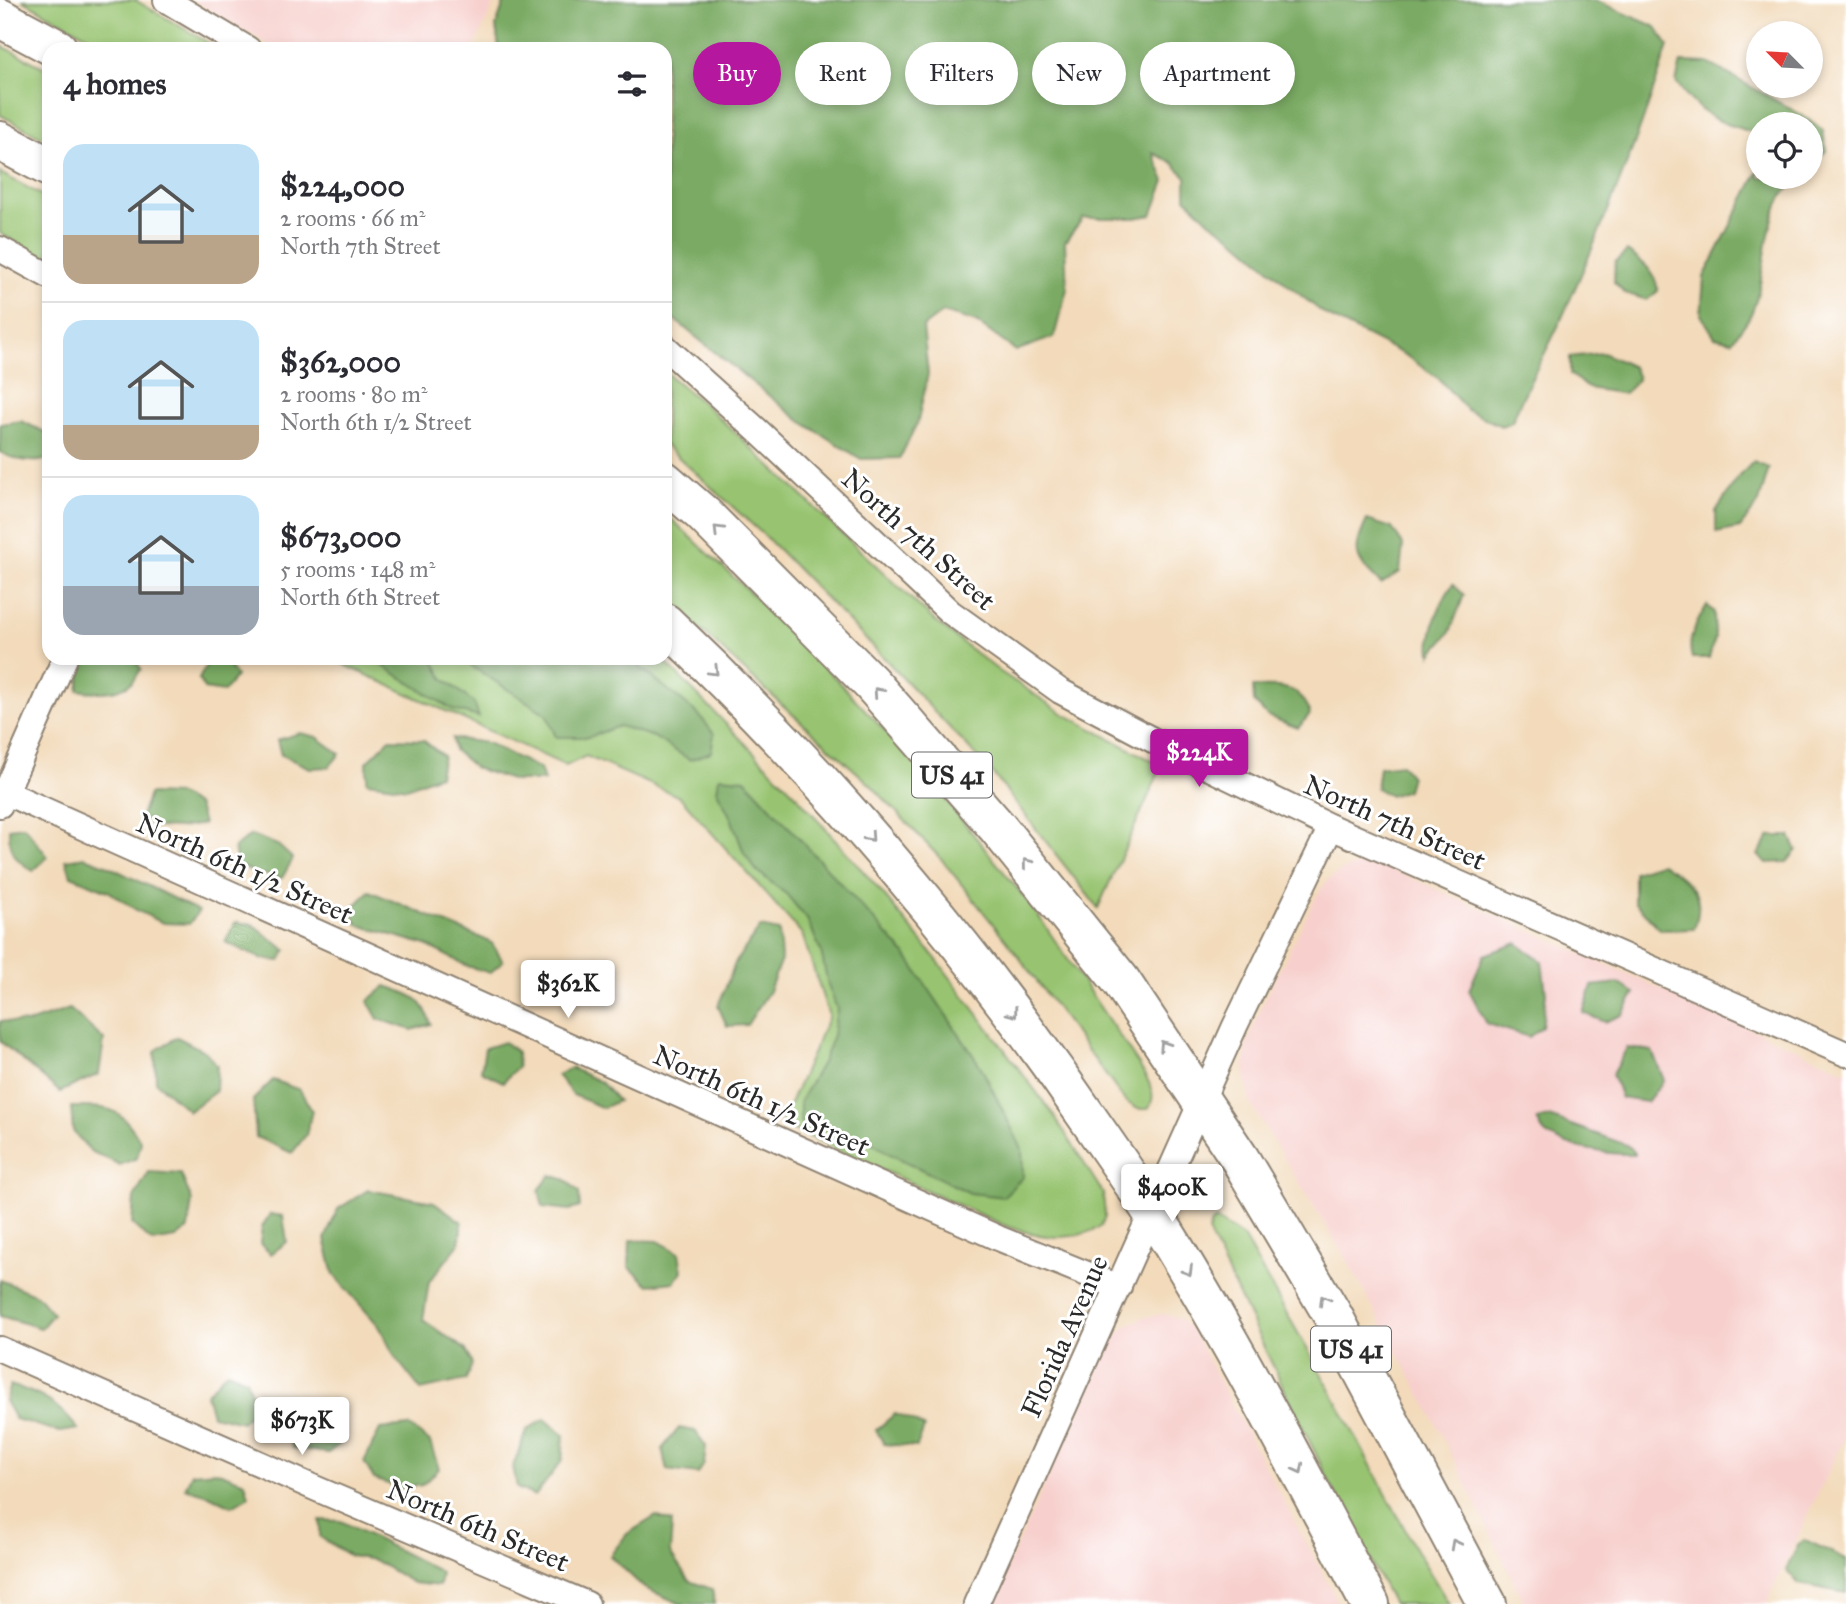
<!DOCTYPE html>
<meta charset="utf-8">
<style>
body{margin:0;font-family:"IM FELL Great Primer",serif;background:#f7f7f7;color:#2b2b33;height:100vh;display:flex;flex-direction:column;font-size:26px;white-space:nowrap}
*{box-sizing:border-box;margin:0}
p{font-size:23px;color:#7c7c81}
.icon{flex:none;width:38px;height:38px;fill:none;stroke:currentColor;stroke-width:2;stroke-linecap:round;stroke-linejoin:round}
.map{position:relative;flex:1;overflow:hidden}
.side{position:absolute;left:42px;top:42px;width:630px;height:623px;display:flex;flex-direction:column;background:#fff;border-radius:21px;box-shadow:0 4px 10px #0003}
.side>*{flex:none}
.top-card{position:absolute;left:693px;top:42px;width:665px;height:63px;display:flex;gap:14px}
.needle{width:46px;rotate:294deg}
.fabs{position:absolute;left:1746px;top:21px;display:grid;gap:14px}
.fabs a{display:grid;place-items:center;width:77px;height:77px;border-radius:50%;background:#fff;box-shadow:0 4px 10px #0003;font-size:35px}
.price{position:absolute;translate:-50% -60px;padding:0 16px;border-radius:7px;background:#fff;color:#222;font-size:23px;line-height:46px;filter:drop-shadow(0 2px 4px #0008)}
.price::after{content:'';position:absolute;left:50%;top:42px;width:21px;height:16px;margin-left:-10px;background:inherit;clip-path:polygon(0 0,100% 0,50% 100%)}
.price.active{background:#b5179e;color:#fff}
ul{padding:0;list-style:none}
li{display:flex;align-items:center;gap:21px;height:175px;padding:0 21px}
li+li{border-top:2px solid #e1e1e2}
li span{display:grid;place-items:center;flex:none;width:196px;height:140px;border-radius:21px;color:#555}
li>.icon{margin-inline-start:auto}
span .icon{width:84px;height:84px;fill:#fffc;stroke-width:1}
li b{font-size:30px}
h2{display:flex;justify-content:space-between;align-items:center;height:84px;padding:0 21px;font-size:30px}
.pill{padding:0 24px;border-radius:32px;background:#fff;box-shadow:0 4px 10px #0003;font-size:24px;line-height:63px}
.pill.active{background:#b5179e;color:#fff}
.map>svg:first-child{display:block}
.built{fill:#f7d0cd}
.green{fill:#98c471;stroke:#62784e;stroke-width:2}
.forest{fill:#7aaa63;stroke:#526a47;stroke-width:2}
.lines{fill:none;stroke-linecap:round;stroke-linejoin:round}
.street-casing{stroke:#8e8272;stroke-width:28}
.primary-casing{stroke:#8e8272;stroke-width:42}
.street{stroke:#fff;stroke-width:24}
.primary{stroke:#fff;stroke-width:38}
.oneway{stroke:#a0a0a0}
.labels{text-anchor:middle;stroke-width:6;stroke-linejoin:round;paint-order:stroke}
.shield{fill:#fff;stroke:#6b6b6b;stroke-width:2}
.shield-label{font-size:26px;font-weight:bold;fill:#2b2b2b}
.street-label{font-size:28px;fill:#2b2b2b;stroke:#fff}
</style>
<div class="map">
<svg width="1846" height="1604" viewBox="0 0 1846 1604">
<rect width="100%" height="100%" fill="#fff"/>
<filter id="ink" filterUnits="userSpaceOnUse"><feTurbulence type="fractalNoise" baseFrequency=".0143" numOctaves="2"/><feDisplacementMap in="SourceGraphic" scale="14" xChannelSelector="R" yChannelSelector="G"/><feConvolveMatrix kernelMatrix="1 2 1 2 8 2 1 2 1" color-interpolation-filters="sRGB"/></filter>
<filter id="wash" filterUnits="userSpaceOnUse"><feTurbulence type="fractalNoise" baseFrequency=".00686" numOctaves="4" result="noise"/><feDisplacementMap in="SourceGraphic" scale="28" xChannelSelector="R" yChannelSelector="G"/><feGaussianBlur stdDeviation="1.57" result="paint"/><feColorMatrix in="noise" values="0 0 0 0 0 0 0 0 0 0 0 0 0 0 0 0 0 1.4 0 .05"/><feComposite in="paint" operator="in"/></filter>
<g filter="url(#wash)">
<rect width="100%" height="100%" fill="#f2daba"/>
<g class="built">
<polygon points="193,0 496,0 473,49 276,49"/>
<polygon points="1362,864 1384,866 1846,1071 1846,1434 1766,1604 1525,1604 1435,1421 1347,1260 1250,1103 1244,1068 1247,1043 1262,1006 1316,897 1327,881 1342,870"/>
<polygon points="1163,1314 1180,1319 1192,1331 1339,1604 990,1604 1112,1339 1126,1326 1144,1317"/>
</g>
<g class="green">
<polygon points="22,0 135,0 219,49 111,49"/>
<polygon points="0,45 49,70 49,141 0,115"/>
<polygon points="0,173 49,199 49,261 0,233"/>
<polygon points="665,372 712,411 937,623 999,671 1064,714 1162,766 1098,908 993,774 885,659 767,538 665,445"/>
<path d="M665 513 789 629 919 767 1033 908 1139 1065C1147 1079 1159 1094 1148 1109H1138L1125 1101 1013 949 942 860 872 786 746 672 665 596Z"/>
<path d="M330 658H661L795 794 877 887 937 960 1053 1114 1103 1193 1105 1216 1101 1226C1069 1245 1033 1236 1001 1224L781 1124 829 1016 802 934 680 797 586 756 566 766Z"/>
<polygon points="1217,1220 1243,1237 1329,1387 1415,1548 1449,1604 1393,1604 1323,1469 1208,1232 1211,1223"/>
</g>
<g class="forest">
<path d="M505 0H1595L1656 27 1668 46C1639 139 1601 231 1561 320 1545 355 1526 386 1512 422L1501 426 1467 410 1439 379 1405 355 1327 316 1289 286 1240 243 1209 221 1186 198V177L1172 162 1153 153 1165 181 1152 215 1134 218H1083L1065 242 1067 289 1054 337 1016 351 976 322 943 312 923 327 928 374 918 421 900 458 861 459 799 420 665 312V49H499L496 26Z"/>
<path d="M1681 62 1708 63 1800 114 1823 130 1826 151 1811 166V124H1759V137L1755 133C1715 121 1701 117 1676 82Z"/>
<path d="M1759 170V177H1799C1760 209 1770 270 1751 314 1747 323 1738 332 1732 341L1715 337 1701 315 1704 277Z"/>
<path d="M1627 251C1644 263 1655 270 1658 291L1647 300 1625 293 1614 282 1615 262Z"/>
<polygon points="1603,353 1633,367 1638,378 1625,394 1588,388 1570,374 1570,357"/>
<path d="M21 421 49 434V458C36 465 13 460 0 452V424Z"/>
<polygon points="1753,462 1769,468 1759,502 1740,528 1716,533 1716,511 1738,478"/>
<path d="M1367 520 1392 528 1403 545 1400 572 1381 584C1355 559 1351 554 1367 520Z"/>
<path d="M1453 584 1464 595 1450 632 1431 655C1428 629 1439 605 1453 584Z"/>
<path d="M1707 605 1714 612 1715 638 1709 658H1692C1686 638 1697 623 1707 605Z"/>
<path d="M89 658H134L141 669C138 673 135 680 131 683 118 694 93 693 78 690L82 668Z"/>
<polygon points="371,658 433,658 443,678 474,703 479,717 453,710"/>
<polygon points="459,658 629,658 699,715 714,734 711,752 690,760 654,737 619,726 589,737 556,737 546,714"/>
<polygon points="208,662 227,663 236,676 224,692 204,689 199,679"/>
<path d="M1253 687C1281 687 1298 683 1310 714L1298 728 1267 716 1254 702Z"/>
<polygon points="300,733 317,737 340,754 329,767 310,768 281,755 277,740"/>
<polygon points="452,738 487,743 540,769 544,781 514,781 475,768 454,750"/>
<polygon points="390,739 423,740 443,756 439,775 407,788 367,782 367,762"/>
<polygon points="1401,764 1411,776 1407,790 1390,796 1376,788 1379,767"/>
<polygon points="719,777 745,779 906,955 981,1067 1022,1149 1023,1177 1003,1197 970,1193 892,1155 867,1140 800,1123 800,1101 823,1061 833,1035 837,1009 828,985 821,951 807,919 787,895 756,870 744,853 731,818 717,791"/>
<polygon points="149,794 179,795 198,806 203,824 180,828 155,827 141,816"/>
<path d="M24 826 48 857 33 871C14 859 8 852 9 828Z"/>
<polygon points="251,835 278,845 293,859 282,878 256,873 237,865 234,848"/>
<polygon points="1770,836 1790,836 1797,850 1787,862 1765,863 1758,855"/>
<polygon points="85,857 106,865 199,911 189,924 163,923 136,910 108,891 71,876 66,860"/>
<path d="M1662 863C1690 884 1707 891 1694 929L1661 930 1634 902V872Z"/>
<polygon points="369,891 491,942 503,961 490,973 467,966 426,945 358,925 351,910"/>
<polygon points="235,923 251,924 286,950 280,961 262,959 225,942"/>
<polygon points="760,927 779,931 781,960 769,991 747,1025 727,1026 718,1006 736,961"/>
<polygon points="1517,943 1542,961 1546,993 1542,1027 1529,1037 1487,1024 1469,990 1484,955"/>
<polygon points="1618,983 1635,993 1622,1015 1605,1022 1583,1013 1592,986"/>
<path d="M386 986C412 995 423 997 431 1024L412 1030 378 1019 368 1001Z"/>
<polygon points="70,1009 104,1040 99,1074 60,1092 0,1041 0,1021 28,1023"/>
<polygon points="177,1037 206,1052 217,1066 216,1091 189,1111 156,1082 155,1051"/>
<polygon points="504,1042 517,1052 518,1067 503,1082 481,1071 485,1048"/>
<polygon points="1627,1048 1652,1051 1664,1080 1647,1102 1621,1098 1612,1074"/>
<polygon points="571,1068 601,1082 618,1101 603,1108 573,1095 557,1075"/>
<polygon points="273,1080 300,1090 312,1111 306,1135 292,1153 256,1137 253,1100"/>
<path d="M71 1107C112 1107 119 1106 141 1142L137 1158 120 1165 90 1151 73 1131Z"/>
<path d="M1549 1117 1627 1145 1635 1154C1612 1155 1565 1148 1546 1134 1542 1131 1539 1124 1537 1120Z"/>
<polygon points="149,1172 181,1174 192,1201 188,1229 176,1238 152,1242 132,1224 134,1197"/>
<polygon points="551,1175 566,1180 579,1192 580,1207 570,1210 543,1207 539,1190"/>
<polygon points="368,1190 434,1202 462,1222 459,1244 429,1282 423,1320 466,1350 472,1364 466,1380 421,1390 395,1357 379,1326 334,1275 325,1239 338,1209"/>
<polygon points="270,1214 283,1216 287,1242 271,1254 260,1244 262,1227"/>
<polygon points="630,1240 658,1241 679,1253 682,1271 674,1282 649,1285 629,1267"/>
<polygon points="0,1280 37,1295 53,1314 41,1328 0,1316"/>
<polygon points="227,1371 246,1379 256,1407 242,1422 212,1415 206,1394"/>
<path d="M10 1385C42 1394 57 1403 78 1429L60 1432 15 1419 5 1401Z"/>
<polygon points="300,1404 329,1409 345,1425 345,1440 328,1453 293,1448 285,1429"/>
<polygon points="895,1414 913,1421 924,1428 917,1447 884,1444 876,1430"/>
<polygon points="545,1419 564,1435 562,1461 535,1496 517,1488 513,1466 527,1430"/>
<polygon points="409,1426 430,1442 439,1469 422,1485 399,1488 374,1479 364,1462 380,1429"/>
<polygon points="679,1428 695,1431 706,1446 704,1464 698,1474 667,1470 662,1449"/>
<polygon points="216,1471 245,1482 249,1496 232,1506 209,1495 185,1488 192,1473"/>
<polygon points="656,1516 672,1522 670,1553 689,1581 712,1589 715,1604 681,1604 644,1588 610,1556 627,1534"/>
<polygon points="320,1520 341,1521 441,1572 439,1586 413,1583 374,1560 350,1556 320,1537"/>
<polygon points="1805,1540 1846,1559 1846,1593 1799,1584 1786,1569 1799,1544"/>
</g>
</g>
<g filter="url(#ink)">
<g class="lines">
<defs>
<g id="street">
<polyline points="166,0 248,49"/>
<polyline points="0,249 49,276"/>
<polyline points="665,347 759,432 950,612 1060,691 1166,747 1331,827 1846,1054"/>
<polyline points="0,790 998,1238 1119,1287"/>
<polyline points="0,805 65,658"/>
<polyline points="0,1349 317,1489 587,1604"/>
<polyline points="976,1604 1235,1026 1331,827"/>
</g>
<g id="primary">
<polyline points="0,18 58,49"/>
<polyline points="0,141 49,167"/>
<polyline points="665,481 703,514 871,683 998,828 1121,981 1240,1159 1332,1314 1487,1604"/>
<path d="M665 623C825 775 968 942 1092 1124 1113 1154 1134 1184 1154 1215 1233 1341 1301 1473 1370 1604"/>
</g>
</defs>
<use href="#street" class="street-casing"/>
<use href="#primary" class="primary-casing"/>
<use href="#street" class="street"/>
<use href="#primary" class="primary"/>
</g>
<defs><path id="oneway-chevron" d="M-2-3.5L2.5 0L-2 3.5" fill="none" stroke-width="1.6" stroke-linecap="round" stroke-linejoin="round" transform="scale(1.75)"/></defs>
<g class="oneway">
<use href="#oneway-chevron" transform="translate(718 530) rotate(-135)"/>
<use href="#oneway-chevron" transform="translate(714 671) rotate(45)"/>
<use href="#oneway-chevron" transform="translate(878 692) rotate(-132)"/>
<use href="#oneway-chevron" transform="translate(870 837) rotate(48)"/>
<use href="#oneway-chevron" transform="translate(1027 863) rotate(-129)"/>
<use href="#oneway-chevron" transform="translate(1013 1013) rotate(53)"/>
<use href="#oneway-chevron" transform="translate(1164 1045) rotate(-123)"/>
<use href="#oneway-chevron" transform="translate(1188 1271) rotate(59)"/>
<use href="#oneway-chevron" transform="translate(1324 1300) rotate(-121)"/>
<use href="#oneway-chevron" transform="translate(1299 1469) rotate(62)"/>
<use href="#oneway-chevron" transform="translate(1455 1544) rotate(-118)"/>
</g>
</g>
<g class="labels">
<g class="shield">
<rect x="912" y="752.5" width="80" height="45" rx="5"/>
<rect x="1311" y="1326.5" width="80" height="45" rx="5"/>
</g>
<g class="shield-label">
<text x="952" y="784">US 41</text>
<text x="1351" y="1358">US 41</text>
</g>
<g class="street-label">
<text transform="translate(919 539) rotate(42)" y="10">North 7th Street</text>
<text transform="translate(1395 822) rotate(24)" y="10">North 7th Street</text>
<text transform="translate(245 868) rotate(24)" y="10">North 6th 1/2 Street</text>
<text transform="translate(762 1100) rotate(24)" y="10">North 6th 1/2 Street</text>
<text transform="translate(1064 1336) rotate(-66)" y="10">Florida Avenue</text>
<text transform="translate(478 1525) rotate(23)" y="10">North 6th Street</text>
</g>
</g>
</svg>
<div class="fabs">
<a><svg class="needle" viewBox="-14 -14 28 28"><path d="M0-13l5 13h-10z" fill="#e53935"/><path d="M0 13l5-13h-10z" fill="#7c7c81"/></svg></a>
<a><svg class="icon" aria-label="locate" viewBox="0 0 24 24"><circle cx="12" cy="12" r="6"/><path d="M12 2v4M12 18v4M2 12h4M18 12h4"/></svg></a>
</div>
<b class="price active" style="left:1199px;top:789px">$224K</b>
<b class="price" style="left:568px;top:1020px">$362K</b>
<b class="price" style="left:1172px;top:1224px">$400K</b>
<b class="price" style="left:302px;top:1457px">$673K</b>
<div class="top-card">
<a class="pill active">Buy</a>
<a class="pill">Rent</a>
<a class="pill">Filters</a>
<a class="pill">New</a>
<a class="pill">Apartment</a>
</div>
<section class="side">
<h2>4 homes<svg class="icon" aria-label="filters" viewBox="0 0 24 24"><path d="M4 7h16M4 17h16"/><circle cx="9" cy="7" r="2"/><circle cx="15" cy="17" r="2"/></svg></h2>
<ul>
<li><span style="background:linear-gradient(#bfe0f5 65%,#b9a48a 0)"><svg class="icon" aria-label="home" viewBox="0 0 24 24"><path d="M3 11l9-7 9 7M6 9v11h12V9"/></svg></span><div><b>$224,000</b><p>2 rooms · 66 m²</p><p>North 7th Street</p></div></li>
<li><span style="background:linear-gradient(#bfe0f5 75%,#b9a48a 0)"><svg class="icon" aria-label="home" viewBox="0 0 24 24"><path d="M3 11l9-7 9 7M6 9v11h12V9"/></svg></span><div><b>$362,000</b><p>2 rooms · 80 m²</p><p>North 6th 1/2 Street</p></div></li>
<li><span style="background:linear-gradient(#bfe0f5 65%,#9aa5b1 0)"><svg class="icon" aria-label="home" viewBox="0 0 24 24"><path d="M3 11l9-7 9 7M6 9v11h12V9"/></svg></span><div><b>$673,000</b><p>5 rooms · 148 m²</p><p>North 6th Street</p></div></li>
</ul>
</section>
</div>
